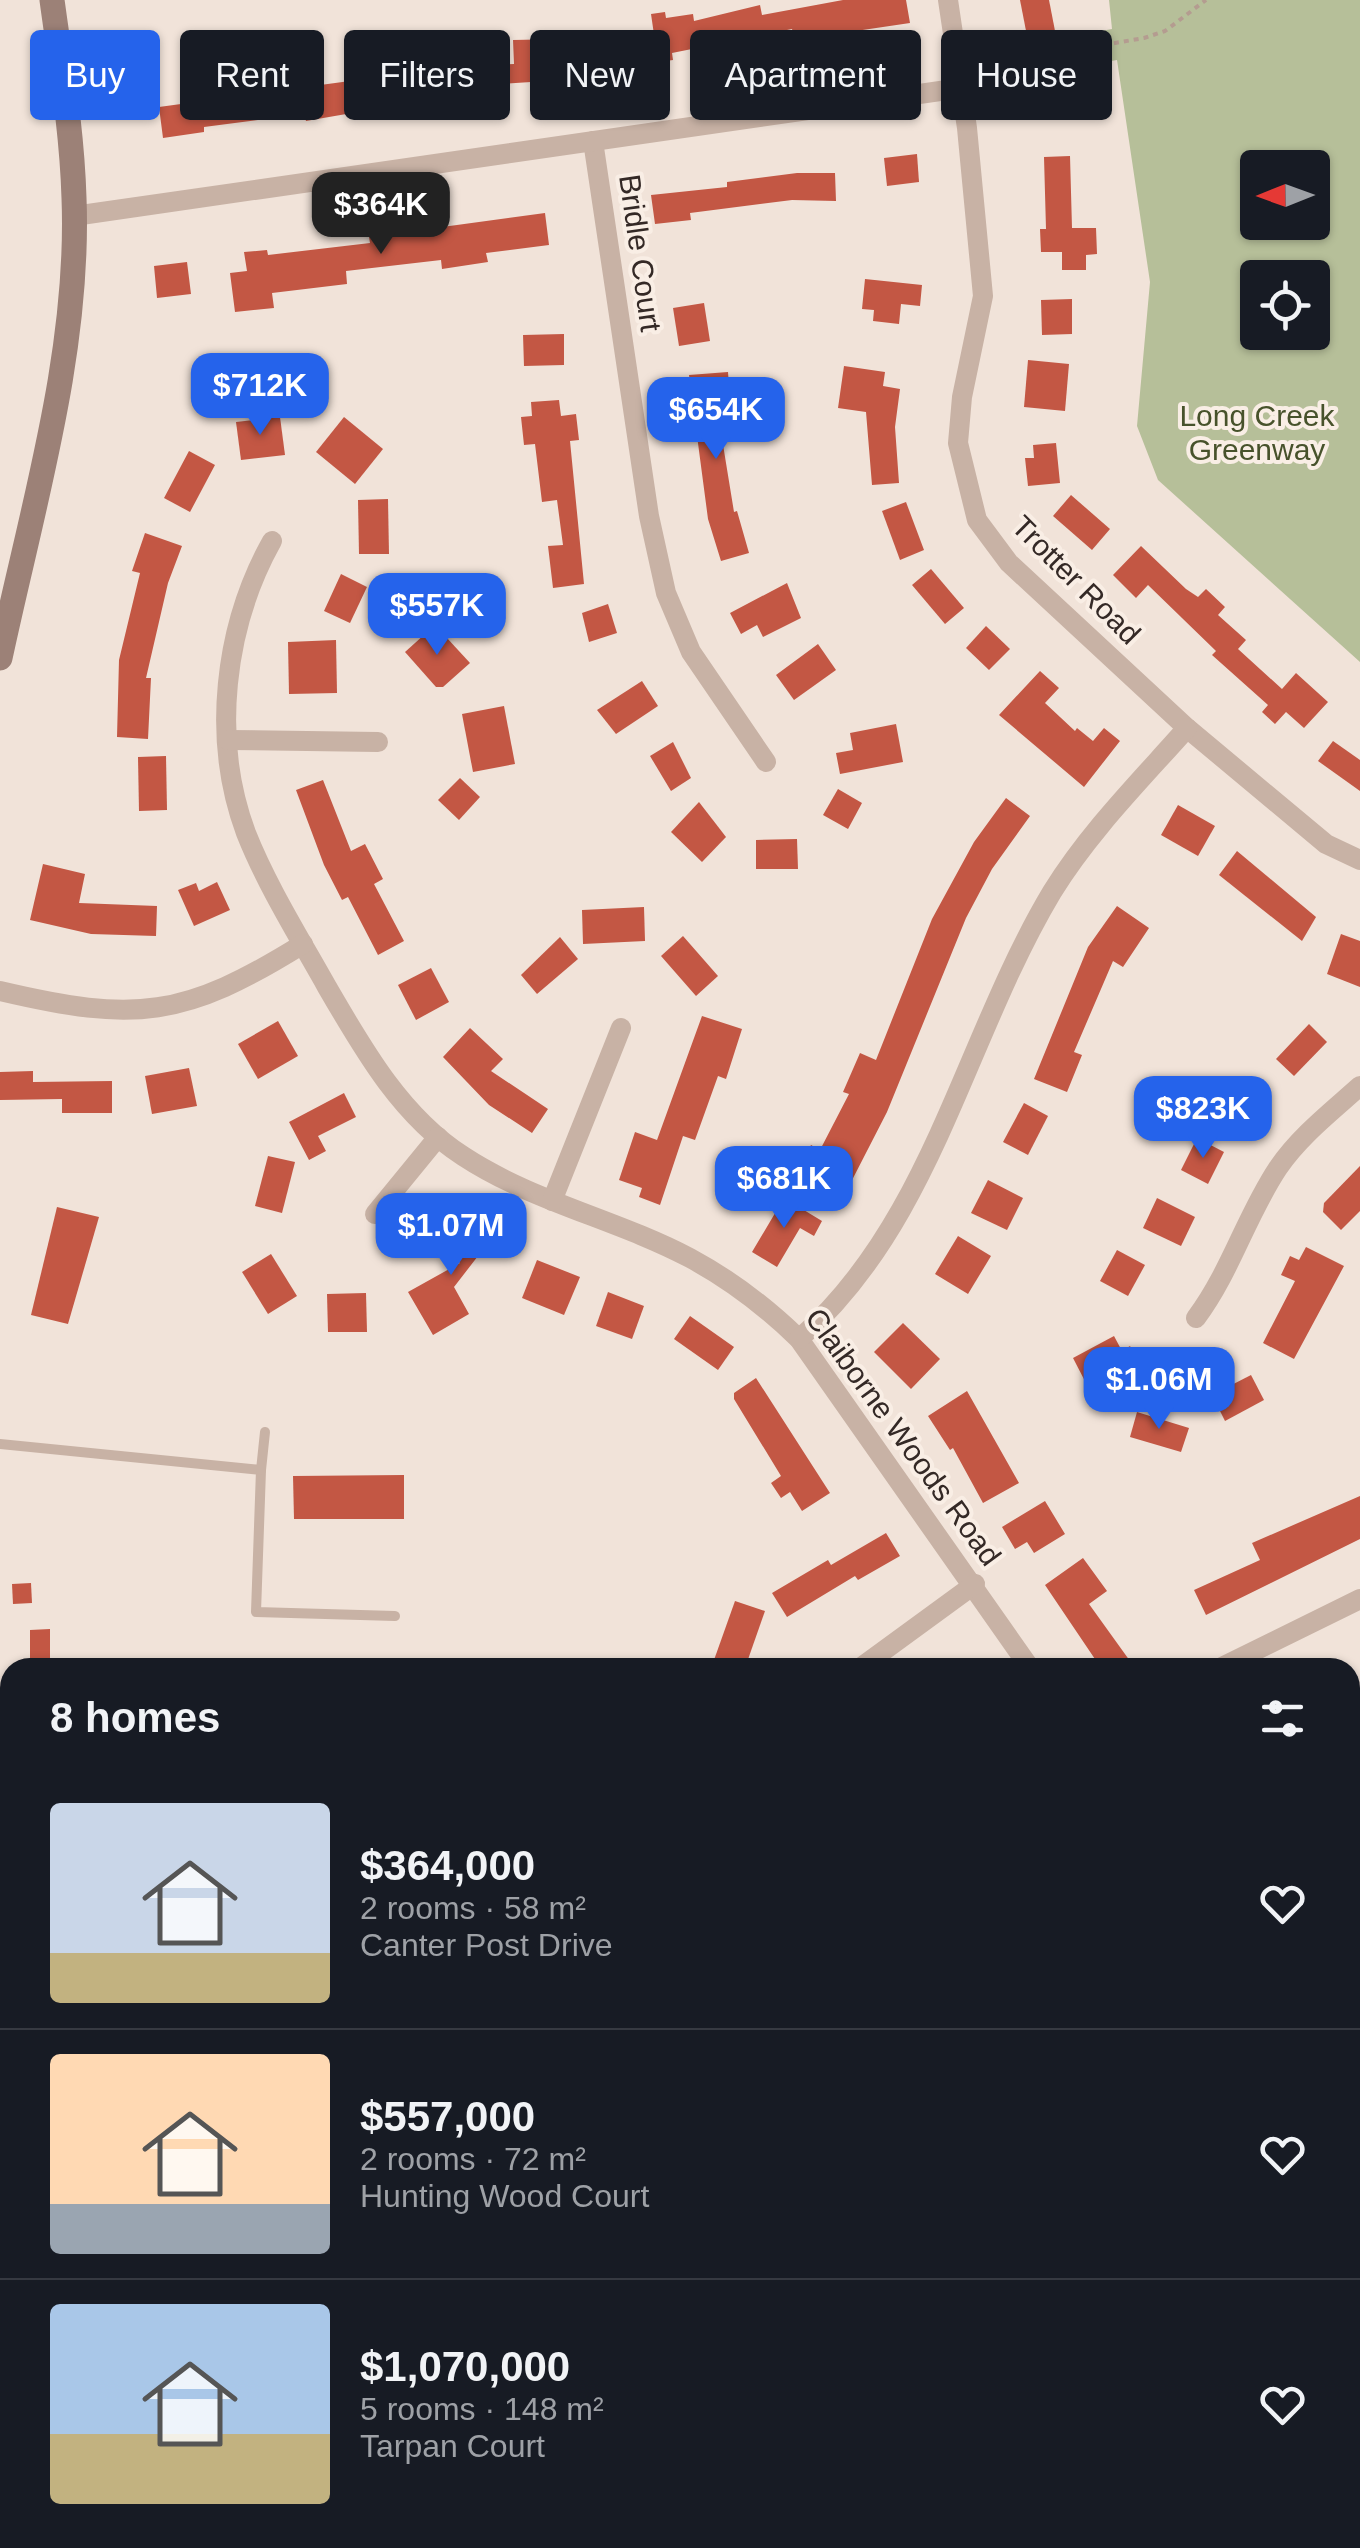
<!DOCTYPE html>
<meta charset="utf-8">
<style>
body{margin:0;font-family:Helvetica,sans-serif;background:#242831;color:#f1f3f6;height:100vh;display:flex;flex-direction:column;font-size:38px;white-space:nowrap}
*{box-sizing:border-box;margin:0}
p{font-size:32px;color:#9ea1a6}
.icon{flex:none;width:55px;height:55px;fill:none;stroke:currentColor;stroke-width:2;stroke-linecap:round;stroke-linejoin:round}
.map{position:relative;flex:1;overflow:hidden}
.panel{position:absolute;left:0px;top:1658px;width:1360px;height:892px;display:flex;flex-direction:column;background:#171b24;border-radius:30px 30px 0 0;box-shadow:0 2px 8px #0004}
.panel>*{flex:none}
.top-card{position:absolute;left:30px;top:30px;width:1300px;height:90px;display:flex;gap:20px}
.needle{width:65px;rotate:269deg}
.tools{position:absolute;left:1240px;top:150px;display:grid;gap:20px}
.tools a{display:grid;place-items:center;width:90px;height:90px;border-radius:10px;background:#171b24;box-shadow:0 2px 8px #0004;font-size:50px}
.price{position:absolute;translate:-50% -85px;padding:0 22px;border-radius:20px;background:#2563eb;color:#fff;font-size:32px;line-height:65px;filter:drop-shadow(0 2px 5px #0008)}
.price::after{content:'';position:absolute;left:50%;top:60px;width:30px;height:22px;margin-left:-15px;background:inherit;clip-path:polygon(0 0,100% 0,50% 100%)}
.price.active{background:#222;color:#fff}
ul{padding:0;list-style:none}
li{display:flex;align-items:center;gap:30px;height:250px;padding:0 50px}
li+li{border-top:2px solid #363941}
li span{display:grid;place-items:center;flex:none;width:280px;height:200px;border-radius:10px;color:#555}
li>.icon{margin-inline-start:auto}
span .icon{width:120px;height:120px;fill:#fffc;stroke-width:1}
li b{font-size:42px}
h2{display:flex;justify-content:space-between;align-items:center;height:120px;padding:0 50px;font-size:42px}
.tag{padding:0 35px;border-radius:10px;background:#171b24;box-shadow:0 2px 8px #0004;font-size:35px;line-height:90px}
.tag.active{background:#2563eb;color:#fff}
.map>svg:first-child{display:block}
.green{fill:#b6bf99;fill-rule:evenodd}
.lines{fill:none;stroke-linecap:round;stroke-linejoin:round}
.stream{stroke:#79adaa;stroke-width:6}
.building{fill:#c35744}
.path{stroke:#b49c90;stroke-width:4;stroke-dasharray:5 5;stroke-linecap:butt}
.lane{stroke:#c8b2a5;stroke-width:10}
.street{stroke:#c8b2a5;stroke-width:20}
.secondary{stroke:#9c8177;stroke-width:25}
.labels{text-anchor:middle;stroke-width:8;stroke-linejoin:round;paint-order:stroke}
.street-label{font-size:30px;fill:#342926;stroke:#f9eee5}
.park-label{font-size:30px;fill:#47522b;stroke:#f9eee5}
</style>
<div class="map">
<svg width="1360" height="2548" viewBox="0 0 1360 2548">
<rect width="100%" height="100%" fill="#f1e3d9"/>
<path class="green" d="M1109 0H1360V662L1158 480 1137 426 1150 282 1117 60 980 84 975 54 1112 29ZM1258 168H1312V222H1258ZM1258 278H1312V332H1258Z"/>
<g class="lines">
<polyline class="stream" points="1350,1802 1360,1798"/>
</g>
<g class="building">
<polygon points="843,0 906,0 910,23 795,40 792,29 672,53 673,60 658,62 651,14 665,12 666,18 693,14 694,21 760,5 762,15"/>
<polygon points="1020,0 1049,0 1056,36 1028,41"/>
<polygon points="613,38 614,68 531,71 531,82 485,85 486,96 447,96 446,66 514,64 513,40"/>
<polygon points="411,51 418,108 395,111 393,96 350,102 352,113 306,121 304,114 204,127 204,132 163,138 159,107 372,78 369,57"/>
<polygon points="1051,80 1055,116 1029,119 1026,83"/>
<polygon points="917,154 919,182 887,186 884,158"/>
<polygon points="1070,156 1072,228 1096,228 1097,254 1086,255 1086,270 1062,270 1062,252 1041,252 1040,229 1046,229 1044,157"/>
<polygon points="797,173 835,173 836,201 792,200 690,213 691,220 655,224 651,195 727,187 727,182"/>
<polygon points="545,213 549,245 486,253 488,262 442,269 441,260 346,271 347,284 272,293 274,308 235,312 230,273 247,271 244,252 267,250 268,255 370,243 369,237"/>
<polygon points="187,262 191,294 157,298 154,266"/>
<polygon points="865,279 922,285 920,306 901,304 899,324 873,321 874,310 862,309"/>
<polygon points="1072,299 1072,334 1042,335 1041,300"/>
<polygon points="704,303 710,341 679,346 673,308"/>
<polygon points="564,334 564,365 524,366 523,335"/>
<polygon points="1028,360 1069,364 1065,411 1024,407"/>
<polygon points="844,366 885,372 883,386 900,389 895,427 899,483 872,485 866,412 838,408"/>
<polygon points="728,372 731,413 718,414 734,512 737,511 749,553 721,561 708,519 689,375"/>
<polygon points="559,400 561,416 576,414 579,440 570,441 584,584 553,588 548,546 563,545 557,500 542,502 535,444 524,445 521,417 532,416 531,402"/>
<polygon points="280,417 285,455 241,460 236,422"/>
<polygon points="344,417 383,449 355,484 316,452"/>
<polygon points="1056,443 1060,483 1028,486 1025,458 1034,458 1033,445"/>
<polygon points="189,451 215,465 190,512 164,498"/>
<polygon points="1071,495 1110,529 1092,550 1053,516"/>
<polygon points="388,499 389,554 359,554 358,500"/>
<polygon points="906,502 924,550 900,560 882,511"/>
<polygon points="145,533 182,546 168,583 146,678 151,678 148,739 117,737 119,660 140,573 132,571"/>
<polygon points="1141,546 1186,589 1198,597 1206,589 1225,607 1218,615 1246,640 1238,649 1282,689 1296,673 1328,702 1304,728 1286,712 1275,724 1262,712 1268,705 1212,655 1216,651 1148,585 1136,598 1113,575"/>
<polygon points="931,569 964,608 945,624 912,585"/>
<polygon points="341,574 367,587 350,623 324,611"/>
<polygon points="787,583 801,618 763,637 757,625 741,634 730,613"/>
<polygon points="608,604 617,633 589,642 582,613"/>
<polygon points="435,625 470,663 443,687 436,687 405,652"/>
<polygon points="986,626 1010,649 989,670 966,648"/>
<polygon points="336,640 337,693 289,694 288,642"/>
<polygon points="818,644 836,670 794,700 776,675"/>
<polygon points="1040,671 1059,688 1045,703 1075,731 1077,728 1093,741 1104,728 1120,741 1084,787 999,715"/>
<polygon points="642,681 658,706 616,734 597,710"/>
<polygon points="504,706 515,764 473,772 462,714"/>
<polygon points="896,724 903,762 840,774 836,753 853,750 850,733"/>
<polygon points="1333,741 1360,760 1360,791 1318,761"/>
<polygon points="673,742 691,778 671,791 650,756"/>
<polygon points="166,756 167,810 139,811 138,757"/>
<polygon points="460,778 480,797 459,820 438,800"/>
<polygon points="323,780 351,851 365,844 383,879 374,884 404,941 378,955 348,897 342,900 324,865 296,790"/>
<polygon points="838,789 862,803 848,829 823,815"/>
<polygon points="1006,798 1030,816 992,869 966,918 887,1112 849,1186 802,1162 811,1145 820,1150 849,1094 843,1092 860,1053 876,1060 932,919 974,842"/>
<polygon points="699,802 726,837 702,862 671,832"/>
<polygon points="1178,805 1215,826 1198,856 1161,835"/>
<polygon points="797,839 798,869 756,869 756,840"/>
<polygon points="1237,851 1316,917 1302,941 1219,875"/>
<polygon points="43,864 85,874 79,903 157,906 156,936 91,934 30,920"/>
<polygon points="217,882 230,910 194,926 178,890 196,883 199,891"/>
<polygon points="1117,906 1149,928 1123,967 1113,961 1074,1052 1082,1055 1067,1092 1034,1079 1088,947"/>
<polygon points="644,907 645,941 583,944 582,910"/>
<polygon points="1341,934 1360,941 1360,987 1327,974"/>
<polygon points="683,936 718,976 696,996 661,956"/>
<polygon points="560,937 578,959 537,994 521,975"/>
<polygon points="431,968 449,1002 416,1020 398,985"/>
<polygon points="702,1016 742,1029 726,1079 718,1076 695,1140 683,1136 660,1205 639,1197 642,1188 619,1180 635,1132 657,1140"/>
<polygon points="278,1021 298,1056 258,1079 238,1044"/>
<polygon points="1309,1024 1327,1042 1294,1076 1276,1059"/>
<polygon points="470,1028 503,1059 491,1071 548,1109 532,1133 489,1105 443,1057"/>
<polygon points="189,1068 197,1106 152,1114 145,1076"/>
<polygon points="33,1071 33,1082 112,1081 112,1113 62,1113 62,1099 0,1100 0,1072"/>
<polygon points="1249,1081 1269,1100 1245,1126 1225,1106"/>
<polygon points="344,1093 356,1117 318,1136 326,1151 309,1160 289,1122"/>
<polygon points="1024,1103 1048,1116 1028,1155 1003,1142"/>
<polygon points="1197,1138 1224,1152 1208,1184 1181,1170"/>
<polygon points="268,1156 295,1162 282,1213 255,1206"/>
<polygon points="1360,1166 1360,1211 1341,1230 1323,1212 1324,1203"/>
<polygon points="988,1180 1023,1198 1007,1230 971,1213"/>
<polygon points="784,1198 822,1221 814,1236 800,1228 777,1267 752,1252"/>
<polygon points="1157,1198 1195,1217 1181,1246 1143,1228"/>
<polygon points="57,1207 99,1217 68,1324 31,1315"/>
<polygon points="470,1215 495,1234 454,1287 469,1314 433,1335 408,1292 460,1263 443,1250"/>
<polygon points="958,1236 991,1256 968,1294 935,1274"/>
<polygon points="1306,1247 1344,1266 1294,1359 1263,1343 1295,1281 1281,1275 1290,1256 1299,1260"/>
<polygon points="1117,1250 1145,1265 1128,1296 1100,1281"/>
<polygon points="271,1254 297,1296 268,1314 242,1272"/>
<polygon points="537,1260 580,1277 564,1315 522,1298"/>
<polygon points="608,1292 644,1306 632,1339 596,1326"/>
<polygon points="366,1293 367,1332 328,1332 327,1294"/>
<polygon points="690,1316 734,1347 718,1370 674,1339"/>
<polygon points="903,1323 940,1359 911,1389 874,1352"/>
<polygon points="1114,1336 1122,1351 1130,1346 1138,1361 1088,1387 1073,1358"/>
<polygon points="1251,1375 1264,1400 1225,1421 1212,1395"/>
<polygon points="756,1378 830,1493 802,1511 790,1492 781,1498 771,1483 781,1476 734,1399 734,1393"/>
<polygon points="967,1391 1019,1483 983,1503 953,1448 950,1450 928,1416"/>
<polygon points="1137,1412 1189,1428 1181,1452 1130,1437"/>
<polygon points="404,1475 404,1519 294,1519 293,1476"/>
<polygon points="1360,1496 1360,1539 1206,1615 1194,1590 1260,1560 1252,1543"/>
<polygon points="1045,1501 1065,1534 1034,1553 1027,1542 1015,1549 1002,1527"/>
<polygon points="886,1533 900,1556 858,1580 855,1576 787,1617 772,1593 828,1560 831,1565"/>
<polygon points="1083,1558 1107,1591 1089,1604 1135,1668 1101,1668 1045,1585"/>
<polygon points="31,1583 32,1603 13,1604 12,1584"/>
<polygon points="735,1601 765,1611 745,1668 714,1660"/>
<polygon points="50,1629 50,1659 30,1659 30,1630"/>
</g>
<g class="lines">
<polyline class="path" points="976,67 1144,38 1165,31 1206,0"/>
<g class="lane">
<polyline points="0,1444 261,1470 256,1612 395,1616"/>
<polyline points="261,1470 265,1432"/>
<polyline points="0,2139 10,2139"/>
</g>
<g class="street">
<polyline points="948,0 967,128 983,296 962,397 958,443 977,520 1009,563 1187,728 1326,844 1360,860"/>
<polyline points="593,141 649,516 666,593 691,652 766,762"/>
<polyline points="74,216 961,88"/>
<path d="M272 541C224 627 211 739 246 833 267 886 299 937 327 987 363 1049 401 1116 463 1156 533 1202 616 1219 690 1258 731 1280 765 1306 799 1339L1030 1668"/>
<polyline points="228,740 378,742"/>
<path d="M0 991C136 1023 184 1018 303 944"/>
<polyline points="552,1201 621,1028"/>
<polyline points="375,1214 438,1137"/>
<path d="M1196 1318C1231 1271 1246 1216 1278 1168 1300 1136 1331 1112 1360 1086"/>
<path d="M799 1339C932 1223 964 1039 1052 892 1089 832 1140 781 1187 728"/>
<polyline points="860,1668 975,1584"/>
<polyline points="1220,1668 1360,1599"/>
<polyline points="1350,2024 1360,2024"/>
<polyline points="1350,2333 1360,2333"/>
<polyline points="193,2540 201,2548"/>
<polyline points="833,2548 833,2540"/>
<polyline points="1129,2548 1129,2540"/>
</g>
<path class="secondary" d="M0 658C32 508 80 352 74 198 72 131 61 66 52 0"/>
</g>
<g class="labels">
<g class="street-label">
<text transform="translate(640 253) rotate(82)" y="10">Bridle Court</text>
<text transform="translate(1076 580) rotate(45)" y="10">Trotter Road</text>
<text transform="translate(903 1437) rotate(54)" y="10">Claiborne Woods Road</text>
</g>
<g class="park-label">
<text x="1257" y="426">Long Creek<tspan x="1257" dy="34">Greenway</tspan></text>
</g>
</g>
</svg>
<div class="tools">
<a><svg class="needle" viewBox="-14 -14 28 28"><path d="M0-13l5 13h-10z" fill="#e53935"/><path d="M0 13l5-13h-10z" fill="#9ea1a6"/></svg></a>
<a><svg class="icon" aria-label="locate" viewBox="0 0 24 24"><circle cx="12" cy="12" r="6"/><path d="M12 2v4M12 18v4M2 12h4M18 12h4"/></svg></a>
</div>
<b class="price active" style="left:381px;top:257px">$364K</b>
<b class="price" style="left:260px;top:438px">$712K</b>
<b class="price" style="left:716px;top:462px">$654K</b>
<b class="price" style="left:437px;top:658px">$557K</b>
<b class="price" style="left:1203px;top:1161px">$823K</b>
<b class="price" style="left:784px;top:1231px">$681K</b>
<b class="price" style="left:451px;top:1278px">$1.07M</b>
<b class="price" style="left:1159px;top:1432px">$1.06M</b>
<div class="top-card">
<a class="tag active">Buy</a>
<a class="tag">Rent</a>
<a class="tag">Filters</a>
<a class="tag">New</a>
<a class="tag">Apartment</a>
<a class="tag">House</a>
</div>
<section class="panel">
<h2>8 homes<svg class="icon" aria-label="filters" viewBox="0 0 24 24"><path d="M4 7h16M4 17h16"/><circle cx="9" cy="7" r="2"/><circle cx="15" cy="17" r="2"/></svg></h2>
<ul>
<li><span style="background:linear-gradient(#c9d6e8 75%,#c2b280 0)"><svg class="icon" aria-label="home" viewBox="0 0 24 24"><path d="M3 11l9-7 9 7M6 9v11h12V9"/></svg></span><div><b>$364,000</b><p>2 rooms · 58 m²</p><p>Canter Post Drive</p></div><svg class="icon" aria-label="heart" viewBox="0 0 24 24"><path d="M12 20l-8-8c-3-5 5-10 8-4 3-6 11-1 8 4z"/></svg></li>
<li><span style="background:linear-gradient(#ffd9b3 75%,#9aa5b1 0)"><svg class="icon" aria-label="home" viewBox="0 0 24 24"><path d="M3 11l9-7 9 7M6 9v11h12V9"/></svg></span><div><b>$557,000</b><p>2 rooms · 72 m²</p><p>Hunting Wood Court</p></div><svg class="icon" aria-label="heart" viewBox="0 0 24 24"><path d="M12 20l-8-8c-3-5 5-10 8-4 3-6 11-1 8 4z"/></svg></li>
<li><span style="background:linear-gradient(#a9c7e8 65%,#c2b280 0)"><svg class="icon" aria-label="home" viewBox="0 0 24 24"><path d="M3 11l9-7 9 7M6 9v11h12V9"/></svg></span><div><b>$1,070,000</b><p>5 rooms · 148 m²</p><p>Tarpan Court</p></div><svg class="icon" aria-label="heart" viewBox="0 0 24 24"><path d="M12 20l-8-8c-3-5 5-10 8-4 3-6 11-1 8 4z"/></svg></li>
</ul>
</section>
</div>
